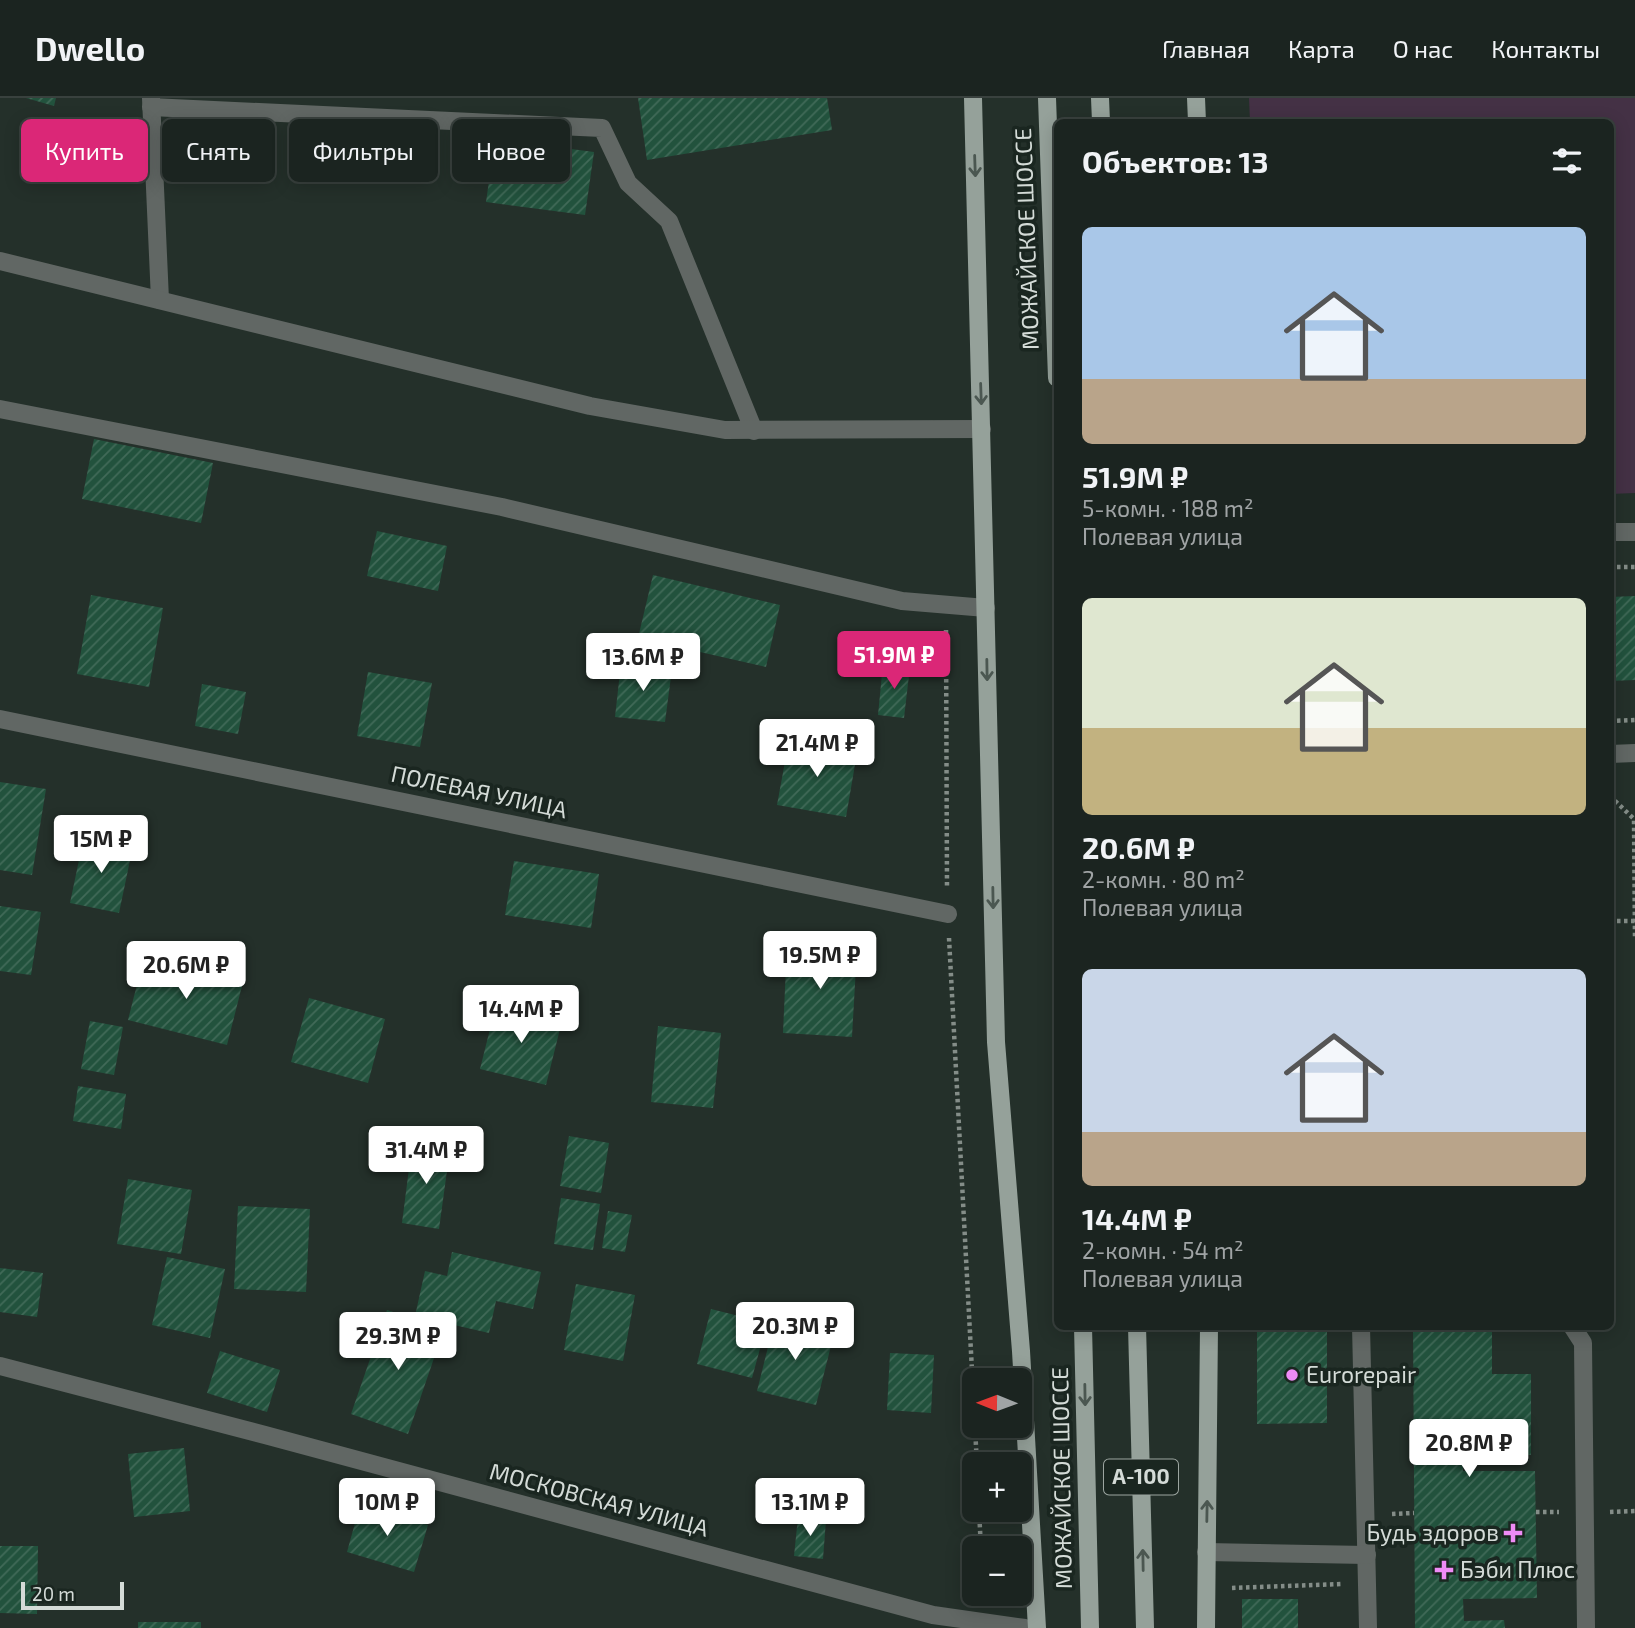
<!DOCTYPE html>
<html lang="ru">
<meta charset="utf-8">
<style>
body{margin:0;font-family:"Exo 2",sans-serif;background:#242c29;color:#f1f3f6;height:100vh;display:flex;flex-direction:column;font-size:26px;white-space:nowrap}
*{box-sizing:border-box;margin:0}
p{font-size:23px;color:#a0a4a5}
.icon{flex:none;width:38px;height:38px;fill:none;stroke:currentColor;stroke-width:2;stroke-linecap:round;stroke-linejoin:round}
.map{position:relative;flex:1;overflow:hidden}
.drawer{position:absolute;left:1054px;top:21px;width:560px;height:1211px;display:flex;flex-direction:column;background:#1b2420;border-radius:10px;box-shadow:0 4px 18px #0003,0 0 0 2px #39413e}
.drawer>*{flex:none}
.guide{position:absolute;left:21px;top:21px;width:665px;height:63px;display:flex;gap:14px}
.needle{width:46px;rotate:271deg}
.controls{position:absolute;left:962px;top:1270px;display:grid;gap:14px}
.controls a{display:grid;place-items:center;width:70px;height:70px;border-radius:10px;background:#1b2420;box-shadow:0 4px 18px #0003,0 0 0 2px #39413e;font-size:35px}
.scale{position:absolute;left:21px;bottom:18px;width:103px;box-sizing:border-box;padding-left:7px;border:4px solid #d4dbd7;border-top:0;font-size:19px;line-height:24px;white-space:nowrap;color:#d4dbd7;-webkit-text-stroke:5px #1a2620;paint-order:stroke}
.price{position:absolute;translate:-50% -60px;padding:0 16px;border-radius:7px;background:#fff;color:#222;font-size:23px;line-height:46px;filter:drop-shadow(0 2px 4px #0008)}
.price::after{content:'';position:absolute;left:50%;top:42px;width:21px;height:16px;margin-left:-10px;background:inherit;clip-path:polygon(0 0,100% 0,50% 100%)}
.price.selected{background:#db2777;color:#fff}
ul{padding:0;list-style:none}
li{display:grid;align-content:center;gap:14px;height:371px;padding:0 28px}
li span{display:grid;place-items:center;height:217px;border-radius:10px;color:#555}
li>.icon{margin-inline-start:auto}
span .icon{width:126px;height:126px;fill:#fffc;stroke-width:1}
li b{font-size:30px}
h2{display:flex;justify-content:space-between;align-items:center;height:84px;padding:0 28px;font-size:30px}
.pill{padding:0 24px;border-radius:10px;background:#1b2420;box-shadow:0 4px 18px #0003,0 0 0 2px #39413e;font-size:24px;line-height:63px}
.pill.selected{background:#db2777;color:#fff}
header{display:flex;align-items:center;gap:42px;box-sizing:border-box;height:98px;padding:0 35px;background:#1b2420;border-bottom:2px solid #39413e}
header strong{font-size:33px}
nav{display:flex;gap:38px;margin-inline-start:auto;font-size:24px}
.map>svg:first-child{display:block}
.green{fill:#443145}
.building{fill:url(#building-hatch)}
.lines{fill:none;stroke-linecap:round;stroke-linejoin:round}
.path{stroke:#848d88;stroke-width:4.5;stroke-dasharray:3.5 3.5;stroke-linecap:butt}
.minor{stroke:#616764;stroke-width:18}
.major{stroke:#95a19a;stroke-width:18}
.oneway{stroke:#4b5751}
.poi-dot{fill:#ef8bf6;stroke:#1a2620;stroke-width:2.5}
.labels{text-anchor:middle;stroke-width:7;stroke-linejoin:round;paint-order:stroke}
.shield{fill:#1a2620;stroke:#9ca5a0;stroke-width:2}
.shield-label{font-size:21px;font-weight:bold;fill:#d4dbd7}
.street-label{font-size:23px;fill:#d4dbd7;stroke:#1a2620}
.poi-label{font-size:23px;fill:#d4dbd7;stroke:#1a2620;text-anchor:start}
</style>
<header>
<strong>Dwello</strong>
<nav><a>Главная</a><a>Карта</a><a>О нас</a><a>Контакты</a></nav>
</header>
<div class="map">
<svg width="1635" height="1530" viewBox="0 0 1635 1530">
<defs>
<pattern id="building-hatch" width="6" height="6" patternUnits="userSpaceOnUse" patternTransform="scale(1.75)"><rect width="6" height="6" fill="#22523d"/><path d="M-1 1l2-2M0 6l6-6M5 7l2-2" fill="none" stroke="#416a58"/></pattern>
</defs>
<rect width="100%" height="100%" fill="#24302a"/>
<polygon class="green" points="1249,0 1635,0 1635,395 1610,396 1610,24 1250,24"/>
<g class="building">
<polygon points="26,0 56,0 54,8"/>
<polygon points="638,0 827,0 832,32 647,62"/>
<polygon points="495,41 594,54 585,117 486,104"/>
<polygon points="94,341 213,365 201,425 82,401"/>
<polygon points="377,433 447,448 438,493 367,478"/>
<polygon points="653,477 780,507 766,569 638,540"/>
<polygon points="91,497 163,510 149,589 77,576"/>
<polygon points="1635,498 1635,582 1610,583 1610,499"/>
<polygon points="621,565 672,571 665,624 615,619"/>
<polygon points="883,566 910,569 904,620 878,617"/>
<polygon points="368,574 432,585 420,649 357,638"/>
<polygon points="202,586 246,594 238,636 195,628"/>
<polygon points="789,642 857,655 846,719 777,707"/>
<polygon points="0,684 46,691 32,777 0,772"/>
<polygon points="84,738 133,748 119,815 70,805"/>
<polygon points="514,763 599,776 591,830 505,817"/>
<polygon points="0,808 41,814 31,877 0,873"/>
<polygon points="787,847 857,851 852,939 783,935"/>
<polygon points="144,859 243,884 227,947 128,922"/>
<polygon points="309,900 385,921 368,985 291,964"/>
<polygon points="496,907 562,923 546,987 480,971"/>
<polygon points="90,923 123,929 114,977 81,971"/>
<polygon points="658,928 721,935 713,1010 651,1004"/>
<polygon points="78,988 126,996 121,1031 73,1023"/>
<polygon points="569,1038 609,1045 601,1095 560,1088"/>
<polygon points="412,1047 450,1051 439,1131 402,1125"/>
<polygon points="128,1081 192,1092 181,1156 117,1146"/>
<polygon points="561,1100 600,1106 593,1152 554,1146"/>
<polygon points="238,1108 310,1111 306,1194 234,1191"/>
<polygon points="608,1113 632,1117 625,1154 602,1150"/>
<polygon points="452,1154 541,1174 533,1211 496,1203 489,1235 415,1218 425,1173 447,1178"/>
<polygon points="167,1159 225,1171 210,1240 152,1227"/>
<polygon points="0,1170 43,1175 37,1219 0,1214"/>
<polygon points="576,1186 635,1197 623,1263 564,1252"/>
<polygon points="711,1211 767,1225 752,1280 697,1266"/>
<polygon points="387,1212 444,1231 408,1336 351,1316"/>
<polygon points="775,1221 834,1236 816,1307 757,1293"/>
<polygon points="1257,1228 1327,1228 1327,1325 1257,1326"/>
<polygon points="1413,1228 1492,1228 1492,1276 1531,1276 1531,1357 1463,1356 1463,1373 1535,1373 1537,1500 1463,1501 1464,1523 1504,1522 1505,1530 1415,1530"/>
<polygon points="220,1253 280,1272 267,1314 207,1295"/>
<polygon points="890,1255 934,1257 931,1315 887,1312"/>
<polygon points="184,1350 190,1413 134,1419 128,1356"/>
<polygon points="360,1407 428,1427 414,1474 347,1454"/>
<polygon points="798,1419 826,1422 823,1461 794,1458"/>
<polygon points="0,1448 38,1448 37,1516 0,1515"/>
<rect x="1242" y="1501" width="56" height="29"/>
<rect x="138" y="1524" width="63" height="6"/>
</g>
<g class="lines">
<g class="path">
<polyline points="1610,469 1635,469"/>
<polyline points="946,532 947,789"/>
<polyline points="1610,623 1635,622"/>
<polyline points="1610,698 1634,721 1635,840"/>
<polyline points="1610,823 1635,823"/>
<polyline points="949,840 977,1367"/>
<polyline points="979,1412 981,1451"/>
<polyline points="1536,1414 1559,1414"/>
<polyline points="1610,1414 1635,1413"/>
<polyline points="1392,1416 1414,1415"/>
<polyline points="1232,1490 1342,1486"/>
</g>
<g class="minor">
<polyline points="151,0 160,202"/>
<polyline points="151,9 602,30 628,85 669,123 754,333"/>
<polyline points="0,163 590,308 725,332 982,331"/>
<polyline points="0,311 502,409 902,503 986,510"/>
<polyline points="1610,434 1635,434"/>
<polyline points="0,621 948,816"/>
<polyline points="1610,656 1635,655"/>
<polyline points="1361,1228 1368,1530"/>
<polyline points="1572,1228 1583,1245 1586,1530"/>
<polyline points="0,1268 265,1337 933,1517 1025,1530"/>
<polyline points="1206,1454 1367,1457"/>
</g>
<g class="major">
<polyline points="973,0 996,944 1021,1253 1037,1530"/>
<polyline points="1047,0 1057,280"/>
<polyline points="1100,0 1101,24"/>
<polyline points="1196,0 1197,24"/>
<polyline points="1083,1228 1090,1530"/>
<polyline points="1137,1228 1145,1530"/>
<polyline points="1206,1530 1209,1228"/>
</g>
</g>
<defs><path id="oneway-shaft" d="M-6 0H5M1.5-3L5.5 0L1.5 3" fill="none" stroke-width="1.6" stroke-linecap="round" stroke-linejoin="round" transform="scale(1.75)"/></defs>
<g class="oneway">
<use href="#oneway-shaft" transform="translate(975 68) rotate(88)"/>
<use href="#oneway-shaft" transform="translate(981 296) rotate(88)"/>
<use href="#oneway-shaft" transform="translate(987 572) rotate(89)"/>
<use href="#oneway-shaft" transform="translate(993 800) rotate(89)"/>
<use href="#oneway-shaft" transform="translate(1085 1297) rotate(89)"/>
<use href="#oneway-shaft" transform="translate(1207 1413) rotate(-89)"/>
<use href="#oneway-shaft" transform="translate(1143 1462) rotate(-91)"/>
</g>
<g class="poi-dot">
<circle cx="1292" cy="1277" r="7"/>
<path d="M1509.5 1424.5h7v7h7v7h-7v7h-7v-7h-7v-7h7z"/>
<path d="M1440.5 1461.5h7v7h7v7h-7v7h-7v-7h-7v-7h7z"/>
</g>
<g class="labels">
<rect class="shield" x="1104" y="1361.5" width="74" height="35" rx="5"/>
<g class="shield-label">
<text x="1141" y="1386">А-100</text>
</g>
<g class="street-label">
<text transform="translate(1027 141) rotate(-92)" y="8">МОЖАЙСКОЕ ШОССЕ</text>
<text transform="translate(479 694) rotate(12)" y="8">ПОЛЕВАЯ УЛИЦА</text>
<text transform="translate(1062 1380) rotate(-91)" y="8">МОЖАЙСКОЕ ШОССЕ</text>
<text transform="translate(599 1402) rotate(15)" y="8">МОСКОВСКАЯ УЛИЦА</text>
</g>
<g class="poi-label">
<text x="1306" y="1285">Eurorepair</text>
<text x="1499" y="1443" text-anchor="end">Будь здоров</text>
<text x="1460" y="1480">Бэби Плюс</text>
</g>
</g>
</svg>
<div class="controls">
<a><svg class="needle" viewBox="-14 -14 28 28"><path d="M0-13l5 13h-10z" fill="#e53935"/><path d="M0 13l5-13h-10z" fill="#a0a4a5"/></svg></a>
<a>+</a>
<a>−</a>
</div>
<div class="scale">20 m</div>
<b class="price selected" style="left:894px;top:593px">51.9M ₽</b>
<b class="price" style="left:643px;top:595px">13.6M ₽</b>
<b class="price" style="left:817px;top:681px">21.4M ₽</b>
<b class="price" style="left:101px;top:777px">15M ₽</b>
<b class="price" style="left:820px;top:893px">19.5M ₽</b>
<b class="price" style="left:186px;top:903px">20.6M ₽</b>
<b class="price" style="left:521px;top:947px">14.4M ₽</b>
<b class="price" style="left:426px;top:1088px">31.4M ₽</b>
<b class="price" style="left:795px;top:1264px">20.3M ₽</b>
<b class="price" style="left:398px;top:1274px">29.3M ₽</b>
<b class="price" style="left:1469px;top:1381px">20.8M ₽</b>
<b class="price" style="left:387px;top:1440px">10M ₽</b>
<b class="price" style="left:810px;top:1440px">13.1M ₽</b>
<div class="guide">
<a class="pill selected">Купить</a>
<a class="pill">Снять</a>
<a class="pill">Фильтры</a>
<a class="pill">Новое</a>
</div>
<section class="drawer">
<h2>Объектов: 13<svg class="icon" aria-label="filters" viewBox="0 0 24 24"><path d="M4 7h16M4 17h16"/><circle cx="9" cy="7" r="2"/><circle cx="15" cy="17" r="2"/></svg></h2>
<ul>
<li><span style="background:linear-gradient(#a9c7e8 70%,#b9a48a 0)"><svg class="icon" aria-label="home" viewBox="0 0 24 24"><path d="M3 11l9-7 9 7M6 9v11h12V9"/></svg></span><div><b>51.9M ₽</b><p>5-комн. · 188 m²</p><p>Полевая улица</p></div></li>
<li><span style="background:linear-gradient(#dfe7d0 60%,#c2b280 0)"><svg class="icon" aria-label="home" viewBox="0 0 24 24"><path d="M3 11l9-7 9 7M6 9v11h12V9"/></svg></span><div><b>20.6M ₽</b><p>2-комн. · 80 m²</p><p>Полевая улица</p></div></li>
<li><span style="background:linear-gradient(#c9d6e8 75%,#b9a48a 0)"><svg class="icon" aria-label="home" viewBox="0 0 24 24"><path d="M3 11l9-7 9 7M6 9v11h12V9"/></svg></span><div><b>14.4M ₽</b><p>2-комн. · 54 m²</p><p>Полевая улица</p></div></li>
</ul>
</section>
</div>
